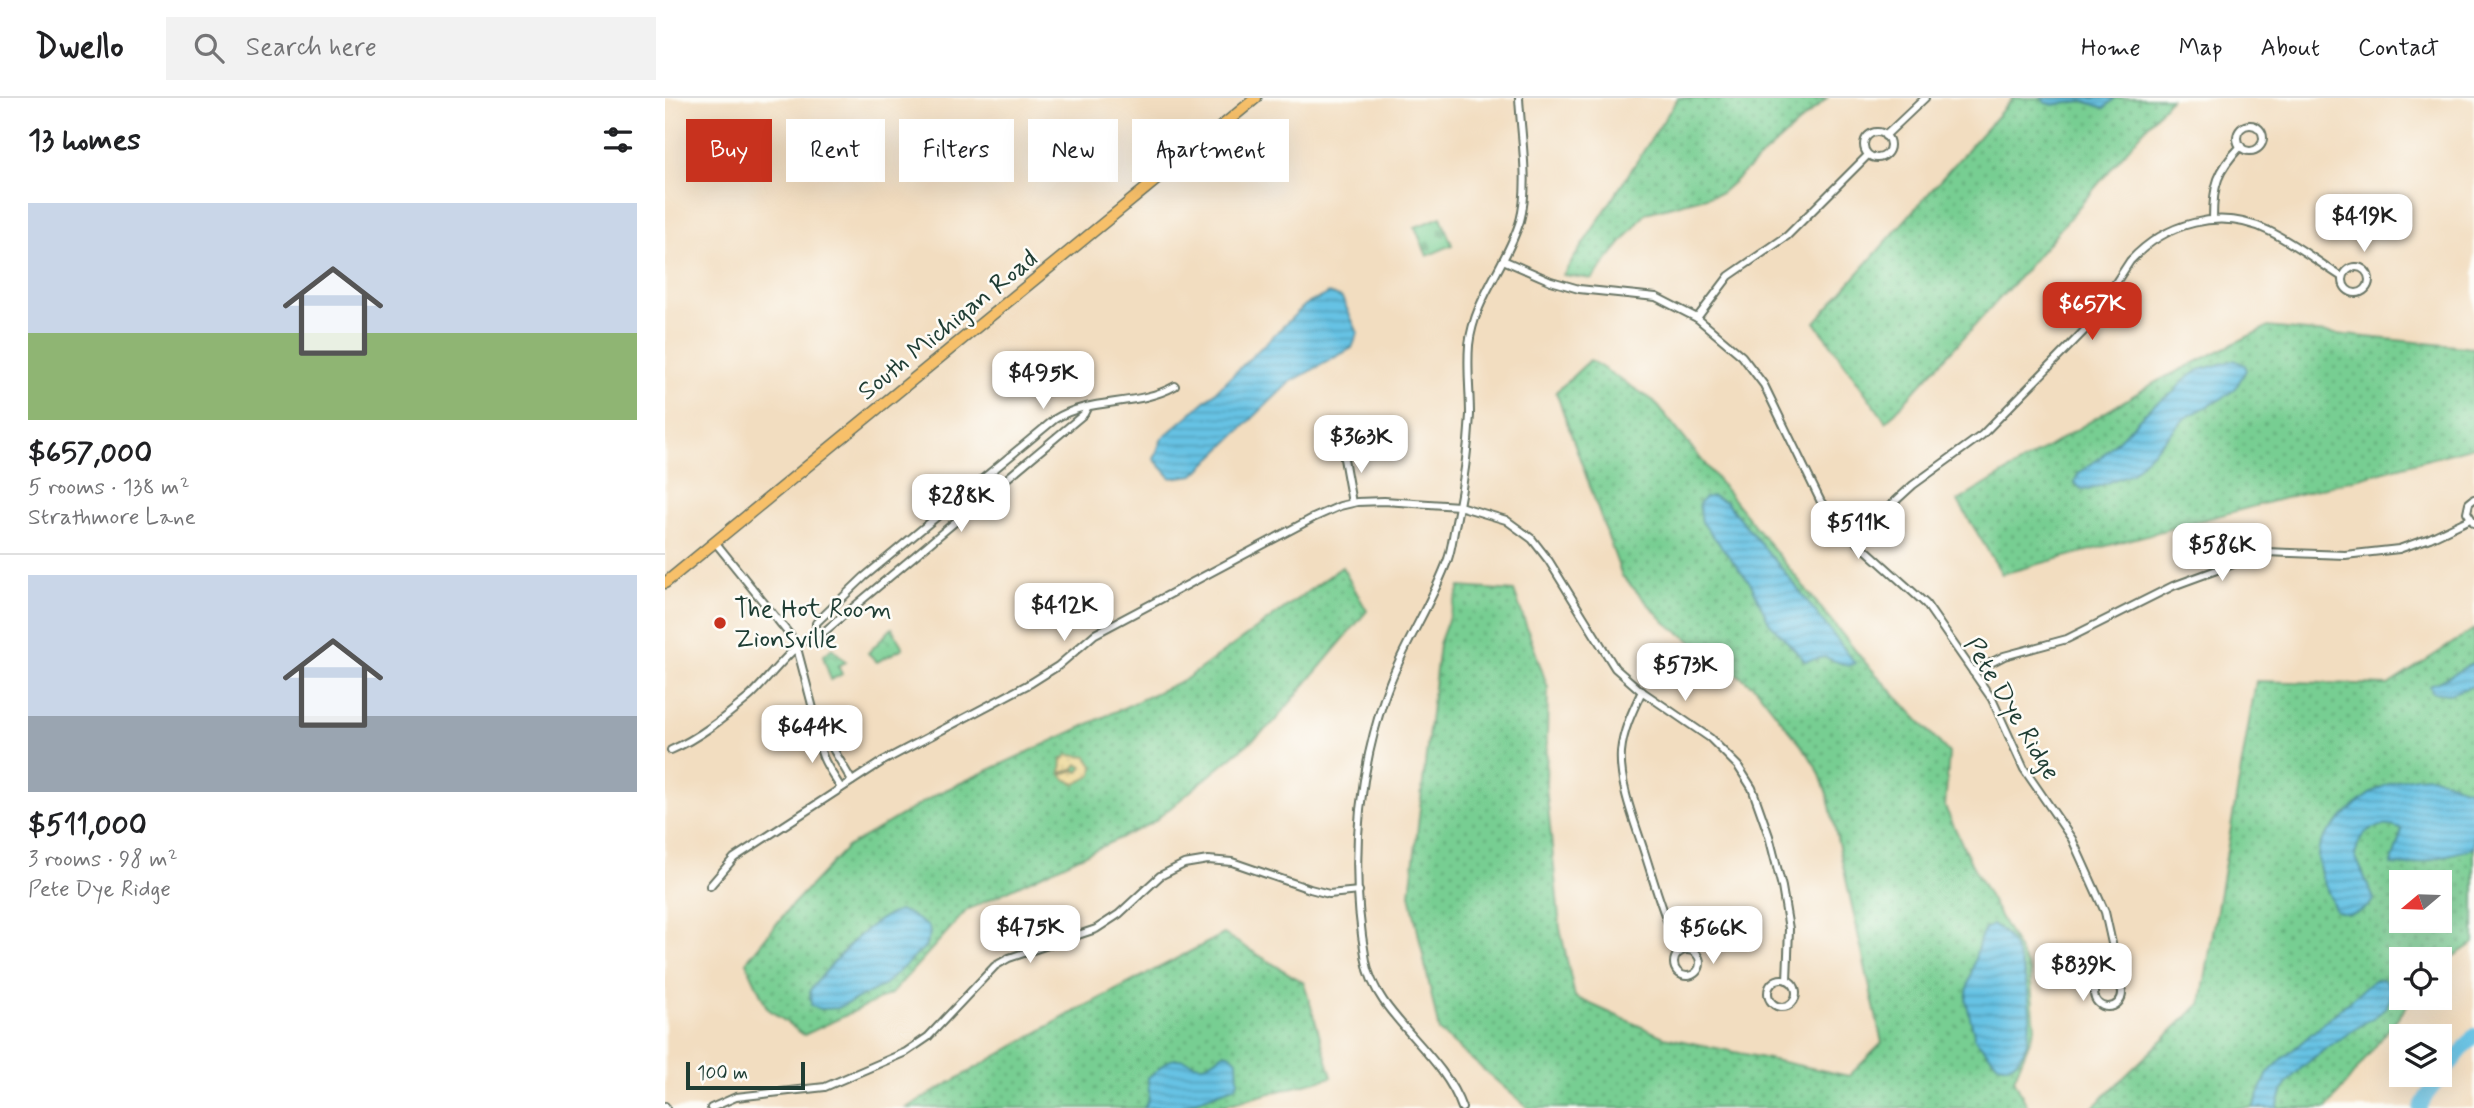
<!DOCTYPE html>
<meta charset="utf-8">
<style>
body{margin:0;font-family:Mynerve,sans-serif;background:#f2f2f2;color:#202124;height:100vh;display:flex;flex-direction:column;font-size:26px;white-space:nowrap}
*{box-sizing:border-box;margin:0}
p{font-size:23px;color:#757577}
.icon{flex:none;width:38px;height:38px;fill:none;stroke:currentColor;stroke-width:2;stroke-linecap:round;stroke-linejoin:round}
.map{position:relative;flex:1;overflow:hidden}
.drawer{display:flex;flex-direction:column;background:#fff;width:665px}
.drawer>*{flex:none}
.banner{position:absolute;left:21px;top:21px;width:665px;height:63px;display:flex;gap:14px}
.needle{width:46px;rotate:251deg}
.fabs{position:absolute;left:1724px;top:772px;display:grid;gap:14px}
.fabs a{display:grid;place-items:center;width:63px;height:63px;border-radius:0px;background:#fff;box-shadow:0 7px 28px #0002;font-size:35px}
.scale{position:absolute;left:21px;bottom:18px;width:119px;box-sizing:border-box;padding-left:7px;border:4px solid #1f3d34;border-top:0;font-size:19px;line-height:24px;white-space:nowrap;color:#1f3d34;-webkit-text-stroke:5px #fdfcf7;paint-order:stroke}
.price{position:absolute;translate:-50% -60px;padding:0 16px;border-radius:14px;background:#fff;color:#222;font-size:23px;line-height:46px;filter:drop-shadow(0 2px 4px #0008)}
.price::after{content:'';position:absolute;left:50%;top:42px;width:21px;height:16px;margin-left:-10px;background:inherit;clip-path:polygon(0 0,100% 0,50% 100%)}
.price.on{background:#c8321e;color:#fff}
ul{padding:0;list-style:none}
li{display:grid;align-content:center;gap:14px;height:371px;padding:0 28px}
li+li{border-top:2px solid #e0e0e0}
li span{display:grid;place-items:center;height:217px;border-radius:0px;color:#555}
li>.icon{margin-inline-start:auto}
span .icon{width:126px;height:126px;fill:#fffc;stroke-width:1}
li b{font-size:30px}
h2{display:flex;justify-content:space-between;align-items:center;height:84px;padding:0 28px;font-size:30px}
.tag{padding:0 24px;border-radius:0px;background:#fff;box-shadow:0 7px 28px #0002;font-size:24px;line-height:63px}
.tag.on{background:#c8321e;color:#fff}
header{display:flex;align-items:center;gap:42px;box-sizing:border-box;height:98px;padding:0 35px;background:#fff;border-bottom:2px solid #e0e0e0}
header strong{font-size:33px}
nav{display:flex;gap:38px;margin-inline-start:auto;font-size:24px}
.search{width:490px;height:63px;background:#f2f2f2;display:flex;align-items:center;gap:18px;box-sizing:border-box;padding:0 24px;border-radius:0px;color:#757577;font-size:26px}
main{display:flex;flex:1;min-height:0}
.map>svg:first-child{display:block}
.grass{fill:url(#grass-dots);stroke:#4b8663;stroke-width:2;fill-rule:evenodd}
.sand{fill:url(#sand-dots);stroke:#868c69;stroke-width:2}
.cemetery{fill:url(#cemetery-stones);stroke:#4b8663;stroke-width:2}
.park{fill:url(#park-crowns);stroke:#4b8663;stroke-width:2}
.water{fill:url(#water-rules);stroke:#42808c;stroke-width:2}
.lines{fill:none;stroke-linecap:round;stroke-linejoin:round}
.river{stroke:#66c2e4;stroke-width:14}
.minor-casing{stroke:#697565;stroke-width:10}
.primary-casing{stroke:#697565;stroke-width:13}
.minor{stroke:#fff;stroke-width:6}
.primary{stroke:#f7c06b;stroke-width:10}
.poi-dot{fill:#c8321e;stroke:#fdfcf7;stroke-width:2.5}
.labels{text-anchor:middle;stroke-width:5;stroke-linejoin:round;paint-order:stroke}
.street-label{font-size:26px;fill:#1f3d34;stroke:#fdfcf7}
.poi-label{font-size:26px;fill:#1f3d34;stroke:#fdfcf7;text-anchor:start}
</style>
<header>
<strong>Dwello</strong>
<div class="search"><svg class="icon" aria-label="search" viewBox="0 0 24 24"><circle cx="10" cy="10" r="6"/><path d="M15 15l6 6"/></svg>Search here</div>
<nav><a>Home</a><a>Map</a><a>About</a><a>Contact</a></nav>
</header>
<main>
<section class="drawer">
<h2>13 homes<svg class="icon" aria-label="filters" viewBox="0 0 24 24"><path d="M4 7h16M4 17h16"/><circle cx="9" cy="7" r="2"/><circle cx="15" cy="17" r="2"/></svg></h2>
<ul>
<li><span style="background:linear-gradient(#c9d6e8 60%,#8fb573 0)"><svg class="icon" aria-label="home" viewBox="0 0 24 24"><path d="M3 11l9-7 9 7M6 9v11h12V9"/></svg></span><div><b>$657,000</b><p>5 rooms · 138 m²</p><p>Strathmore Lane</p></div></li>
<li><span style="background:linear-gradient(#c9d6e8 65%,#9aa5b1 0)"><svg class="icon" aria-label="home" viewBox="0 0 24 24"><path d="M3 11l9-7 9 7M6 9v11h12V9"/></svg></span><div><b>$511,000</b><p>3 rooms · 98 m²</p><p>Pete Dye Ridge</p></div></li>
</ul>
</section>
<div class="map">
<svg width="1809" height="1010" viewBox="0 0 1809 1010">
<defs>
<pattern id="grass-dots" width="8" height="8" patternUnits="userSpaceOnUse" patternTransform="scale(1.75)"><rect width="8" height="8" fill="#77ce92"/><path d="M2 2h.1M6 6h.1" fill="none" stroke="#61a878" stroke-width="1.8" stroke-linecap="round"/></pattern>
<pattern id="sand-dots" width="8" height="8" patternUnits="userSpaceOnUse" patternTransform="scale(1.75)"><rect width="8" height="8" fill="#eeda9e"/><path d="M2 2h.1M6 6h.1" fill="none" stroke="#ccbc89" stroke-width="1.8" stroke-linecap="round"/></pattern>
<pattern id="cemetery-stones" width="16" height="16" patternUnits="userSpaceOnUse" patternTransform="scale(1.75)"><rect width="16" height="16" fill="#77ce92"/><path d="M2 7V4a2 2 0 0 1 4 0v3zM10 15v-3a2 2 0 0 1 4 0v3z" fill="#61a878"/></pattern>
<pattern id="park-crowns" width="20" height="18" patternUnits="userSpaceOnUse" patternTransform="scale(1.75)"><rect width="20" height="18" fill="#77ce92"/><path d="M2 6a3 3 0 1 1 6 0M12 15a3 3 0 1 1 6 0" fill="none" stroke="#61a878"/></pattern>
<pattern id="water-rules" width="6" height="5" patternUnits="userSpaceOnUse" patternTransform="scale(1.75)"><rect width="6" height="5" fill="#66c2e4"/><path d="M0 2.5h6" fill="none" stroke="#539fba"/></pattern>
</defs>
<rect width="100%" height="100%" fill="#fdfcf7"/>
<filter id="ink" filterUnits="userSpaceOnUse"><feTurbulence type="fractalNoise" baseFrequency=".0143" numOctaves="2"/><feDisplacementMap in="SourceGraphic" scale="14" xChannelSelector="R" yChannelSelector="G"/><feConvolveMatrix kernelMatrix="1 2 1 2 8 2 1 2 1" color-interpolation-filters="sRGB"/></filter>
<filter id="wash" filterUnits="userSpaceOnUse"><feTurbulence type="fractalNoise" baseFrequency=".00686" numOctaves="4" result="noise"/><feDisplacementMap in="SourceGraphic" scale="28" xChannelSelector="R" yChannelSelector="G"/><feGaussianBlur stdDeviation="1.57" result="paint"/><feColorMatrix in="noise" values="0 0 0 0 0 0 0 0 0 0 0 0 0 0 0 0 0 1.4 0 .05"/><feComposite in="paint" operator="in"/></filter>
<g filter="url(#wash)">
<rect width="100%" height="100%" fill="#f2ddc0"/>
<g class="grass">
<polygon points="1013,0 1162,0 1056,95 981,115 927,181 898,177"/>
<polygon points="1348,0 1506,0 1357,176 1221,324 1150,224"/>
<polygon points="1602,229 1809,250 1809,349 1337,476 1293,403 1491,284"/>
<polygon points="925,262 989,303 1198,562 1284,655 1280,709 1306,765 1365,873 1370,930 1349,981 1363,1010 863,1010 774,933 745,796 774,546 795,489 849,493 883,590 881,688 895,830 910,899 999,939 1184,978 1217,945 1163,699 1154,674 1143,656 1091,590 1001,525 957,478 891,294"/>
<polygon points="677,469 702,513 608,625 487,725 302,812 226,896 139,937 102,910 81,864 126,808 182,749 274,695 521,581"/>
<path d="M1809 531V845L1775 867 1774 861H1736V900H1748L1662 1010H1427L1536 905 1591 583 1723 587ZM1736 784H1774V822H1736Z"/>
<polygon points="559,836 639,885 667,979 549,1010 241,1010 405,916"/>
</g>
<polygon class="sand" points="403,657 422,659 428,668 427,677 411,686 400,681 396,676 409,672 414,674 418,669 412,666 409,671 396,675 397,662"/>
<polygon class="cemetery" points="776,119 787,147 762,158 750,129"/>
<g class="park">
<polygon points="227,530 238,550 212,564 203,555"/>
<polygon points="167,550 181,564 173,568 177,576 166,582 158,558"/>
</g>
<g class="water">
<polygon points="1377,0 1450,0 1440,10 1418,3 1388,7 1380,5"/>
<polygon points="664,195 677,200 693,235 687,250 625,284 529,377 506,380 489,361 497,340 545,299 640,207"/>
<polygon points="1569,262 1580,267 1581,272 1570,291 1556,301 1520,320 1467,375 1424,392 1416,391 1409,384 1414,375 1437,358 1487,308 1509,294 1517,284 1534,272"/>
<polygon points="1047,398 1061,404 1118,472 1190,565 1183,568 1160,559 1140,563 1104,524 1086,486 1037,424 1034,406 1039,400"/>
<path d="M1809 565V588L1784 596 1767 594 1765 588 1767 586C1777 584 1796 570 1809 565Z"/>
<path d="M1766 678 1809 693V750L1743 768 1726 767 1737 732C1724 725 1705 726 1696 740 1693 744 1692 752 1690 757L1709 801C1701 814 1684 820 1670 812 1664 794 1649 768 1654 750 1656 741 1667 730 1673 724 1699 695 1727 678 1766 678Z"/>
<path d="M235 813 242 815 264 829 265 836 260 849 218 888 173 910 156 911 146 908 145 892C165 868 204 819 235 813Z"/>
<path d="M1327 827C1361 838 1384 952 1343 968L1333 966 1310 941 1301 902 1303 888 1315 841 1320 831Z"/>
<path d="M1718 881C1730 889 1727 904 1717 913 1711 919 1702 923 1695 928 1673 942 1632 968 1619 990 1616 996 1614 1003 1612 1010H1588L1603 975 1616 962 1703 887 1709 882Z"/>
<path d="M558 955H564L572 962 573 983 571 988 515 1009 479 1010C488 996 482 992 483 979 492 975 497 965 506 962 529 956 529 981 558 955Z"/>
</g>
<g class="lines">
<polyline class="river" points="1755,1010 1762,997 1809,937"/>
</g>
</g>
<g filter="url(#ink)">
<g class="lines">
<defs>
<g id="minor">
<circle cx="1585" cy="40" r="13"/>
<circle cx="1212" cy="47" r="13"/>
<polyline points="1220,38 1260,0"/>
<path d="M1548 121C1548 87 1552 73 1576 48"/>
<polyline points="838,162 886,183 914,191 991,199 1032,220 1077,258 1099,287 1156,404 1189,441 1261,506 1327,601 1359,671 1407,741 1440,814 1448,850 1446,881"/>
<circle cx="1691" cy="182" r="13"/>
<polyline points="1032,220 1064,178 1122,138 1203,57"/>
<polyline points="678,355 687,405"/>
<polyline points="1809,401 1804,405 1802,414 1809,425"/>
<path d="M1189 441 1248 387 1317 337 1420 232 1465 163C1500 125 1555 109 1604 133 1629 145 1653 164 1677 179"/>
<path d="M50 444 128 541 132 550 155 637C151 655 167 675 176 690"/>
<path d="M151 535V525L199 479 390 321C425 299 473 309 510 288"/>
<polyline points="1308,574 1339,558 1402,541 1508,488 1601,454 1680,457 1734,451 1765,440 1805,421"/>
<path d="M977 593C968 612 958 632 956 654 954 686 969 722 979 753 990 787 999 821 1016 853"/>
<polyline points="155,637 161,639 187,683"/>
<path d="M6 652C34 640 60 619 83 600 104 582 133 537 160 533L419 316 422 310"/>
<polyline points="45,788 69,760 218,663 366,585 393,568 430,536 648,420 675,408 692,404 719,403 794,408 841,422 867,441 884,463 950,570 975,592 1045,640 1073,668 1087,690 1104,738 1117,789 1124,831 1122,882"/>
<circle cx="1022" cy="865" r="13"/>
<circle cx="1117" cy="895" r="14"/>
<circle cx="1443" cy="895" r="14"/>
<polyline points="0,1008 1,1010"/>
<polyline points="46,1010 71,999 160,989 241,954 263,939 330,868 344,860 431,831 454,816 495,778 519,766 543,762 567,764 645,791 664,796 694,793"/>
<path d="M797 1010C777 953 710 917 701 863 685 774 691 684 720 598 736 550 766 508 783 461 787 449 788 436 791 424 798 389 803 353 805 317 805 294 802 271 804 247 809 201 842 166 855 123 865 87 856 38 854 0"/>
</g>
<polyline id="primary" points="0,485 591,0"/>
</defs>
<use href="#minor" class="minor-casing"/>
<use href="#primary" class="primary-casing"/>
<use href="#minor" class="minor"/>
<use href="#primary" class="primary"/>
</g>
</g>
<circle class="poi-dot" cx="55" cy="525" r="7"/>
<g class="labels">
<g class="street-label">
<text transform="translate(282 226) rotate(-39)" y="9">South Michigan Road</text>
<text transform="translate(1348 610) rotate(59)" y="9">Pete Dye Ridge</text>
</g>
<g class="poi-label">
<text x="69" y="519">The Hot Room<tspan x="69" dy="30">Zionsville</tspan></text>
</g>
</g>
</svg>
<div class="fabs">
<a><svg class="needle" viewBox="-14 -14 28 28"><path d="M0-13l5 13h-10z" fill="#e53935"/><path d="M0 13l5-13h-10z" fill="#757577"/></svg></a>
<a><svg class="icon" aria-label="locate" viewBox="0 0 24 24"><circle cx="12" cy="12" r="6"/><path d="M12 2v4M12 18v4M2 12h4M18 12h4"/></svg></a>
<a><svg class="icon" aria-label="layers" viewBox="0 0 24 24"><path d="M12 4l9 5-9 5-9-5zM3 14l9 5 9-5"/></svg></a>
</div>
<div class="scale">100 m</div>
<b class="price" style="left:1699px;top:156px">$419K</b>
<b class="price on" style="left:1427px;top:244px">$657K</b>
<b class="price" style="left:378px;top:313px">$495K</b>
<b class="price" style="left:696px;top:377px">$363K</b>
<b class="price" style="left:296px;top:436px">$288K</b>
<b class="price" style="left:1193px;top:463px">$511K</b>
<b class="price" style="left:1557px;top:485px">$586K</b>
<b class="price" style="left:399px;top:545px">$412K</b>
<b class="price" style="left:1020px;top:605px">$573K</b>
<b class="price" style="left:147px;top:667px">$644K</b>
<b class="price" style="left:365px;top:867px">$475K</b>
<b class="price" style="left:1048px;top:868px">$566K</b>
<b class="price" style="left:1418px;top:905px">$839K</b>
<div class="banner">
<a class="tag on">Buy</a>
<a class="tag">Rent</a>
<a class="tag">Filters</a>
<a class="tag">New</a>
<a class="tag">Apartment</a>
</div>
</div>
</main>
